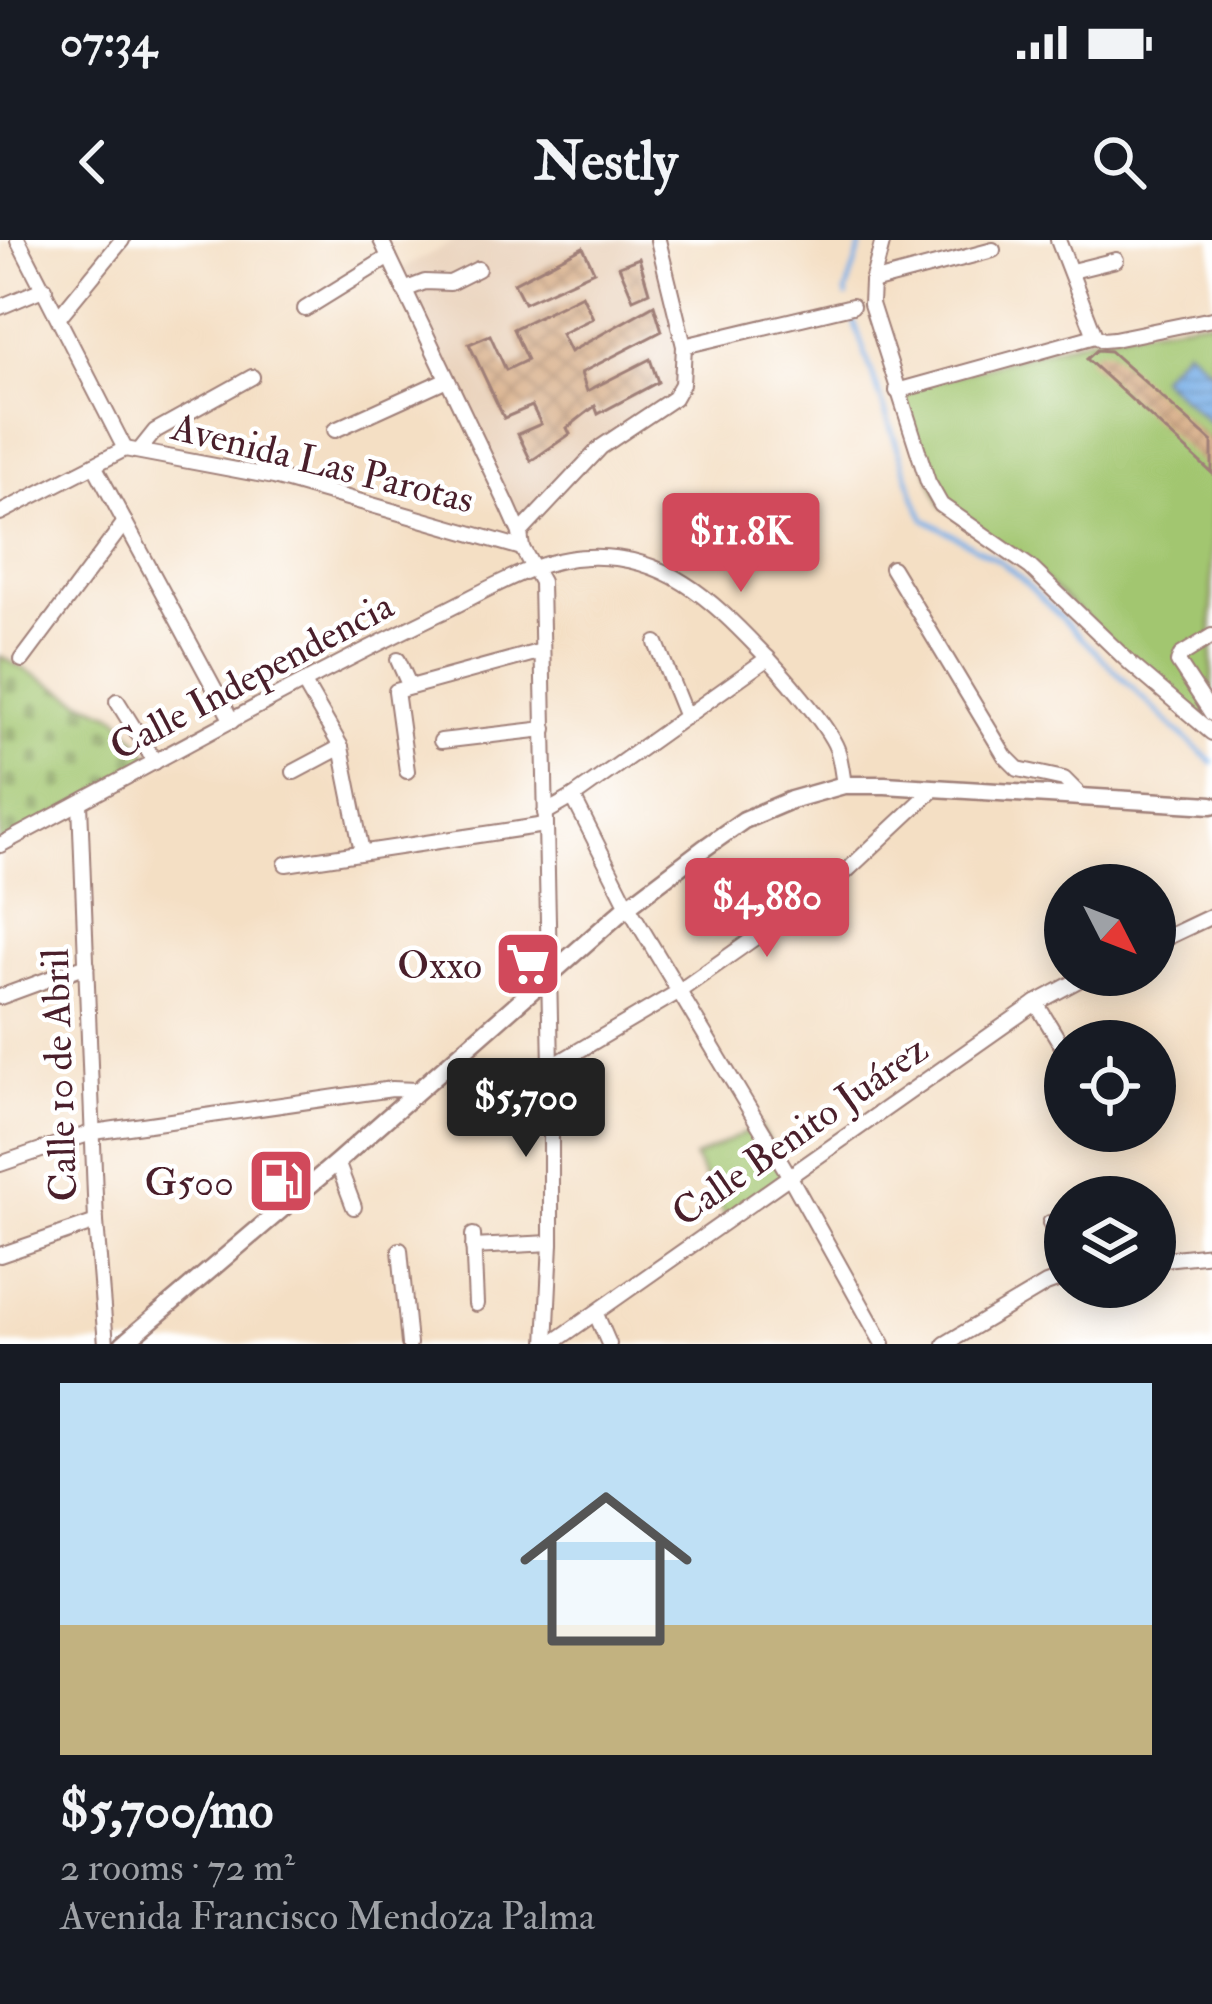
<!DOCTYPE html>
<meta charset="utf-8">
<style>
body{margin:0;font-family:"IM FELL Double Pica",serif;background:#242831;color:#f1f3f6;height:100vh;display:flex;flex-direction:column;font-size:45px;white-space:nowrap}
*{box-sizing:border-box;margin:0}
p{font-size:39px;color:#9ea1a6}
.icon{flex:none;width:66px;height:66px;fill:none;stroke:currentColor;stroke-width:2;stroke-linecap:round;stroke-linejoin:round}
.map{position:relative;height:1104px;overflow:hidden}
.sheet{display:flex;flex-direction:column;background:#171b24;flex:1}
.sheet>*{flex:none}
.needle{width:78px;rotate:132deg}
.controls{position:absolute;left:1044px;top:624px;display:grid;gap:24px}
.controls a{display:grid;place-items:center;width:132px;height:132px;border-radius:50%;background:#171b24;box-shadow:0 6px 30px #0003;font-size:60px}
.price{position:absolute;translate:-50% -102px;padding:0 27px;border-radius:12px;background:#d1495b;color:#fff;font-size:39px;line-height:78px;filter:drop-shadow(0 3px 6px #0008)}
.price::after{content:'';position:absolute;left:50%;top:72px;width:36px;height:27px;margin-left:-18px;background:inherit;clip-path:polygon(0 0,100% 0,50% 100%)}
.price.current{background:#222;color:#fff}
ul{padding:0;list-style:none}
li{display:grid;align-content:center;gap:24px;height:636px;padding:0 60px}
li span{display:grid;place-items:center;height:372px;border-radius:0px;color:#555}
li>.icon{margin-inline-start:auto}
span .icon{width:216px;height:216px;fill:#fffc;stroke-width:1}
li b{font-size:51px}
.status{display:flex;justify-content:space-between;align-items:center;height:84px;padding:0 60px;background:#171b24;direction:ltr}
.status svg{height:33px;fill:currentColor}
header{display:flex;justify-content:space-between;align-items:center;height:156px;padding:0 60px;background:#171b24;font-size:54px;font-weight:700}
.map>svg:first-child{display:block}
.built{fill:#e8cfb6}
.cemetery{fill:url(#cemetery-stones);stroke:#76724e;stroke-width:3}
.park{fill:#a2c670;stroke:#76724e;stroke-width:3}
.water{fill:url(#water-rules);stroke:#616789;stroke-width:3}
.lines{fill:none;stroke-linecap:round;stroke-linejoin:round}
.stream{stroke:#78afe7;stroke-width:4.5}
.building{fill:url(#building-cross-hatch)}
.minor-casing{stroke:#9f7f78;stroke-width:18}
.major-casing{stroke:#9f7f78;stroke-width:21}
.minor{stroke:#fff;stroke-width:14}
.major{stroke:#fff;stroke-width:16}
.labels{text-anchor:middle;stroke-width:9;stroke-linejoin:round;paint-order:stroke}
.street-label{font-size:39px;fill:#4a1f2b;stroke:#fff}
.poi-label{font-size:39px;fill:#4a1f2b;stroke:#fff;text-anchor:end}
</style>
<div class="status"><b>07:34</b><svg viewBox="0 0 49 12"><path d="M0 12V9h3v3zM5 12V6h3v6zM10 12V3h3v9zM15 12V0h3v12zM26 1h20v11H26zM47 4h2v5h-2z"/></svg></div>
<header><svg class="icon" aria-label="back" viewBox="0 0 24 24"><path d="M15 5l-7 7 7 7"/></svg>Nestly<svg class="icon" aria-label="search" viewBox="0 0 24 24"><circle cx="10" cy="10" r="6"/><path d="M15 15l6 6"/></svg></header>
<div class="map">
<svg width="1212" height="1104" viewBox="0 0 1212 1104">
<defs>
<pattern id="cemetery-stones" width="16" height="16" patternUnits="userSpaceOnUse" patternTransform="scale(3)"><rect width="16" height="16" fill="#a2c670"/><path d="M2 7V4a2 2 0 0 1 4 0v3zM10 15v-3a2 2 0 0 1 4 0v3z" fill="#86a05c"/></pattern>
<pattern id="water-rules" width="6" height="5" patternUnits="userSpaceOnUse" patternTransform="scale(3)"><rect width="6" height="5" fill="#78afe7"/><path d="M0 2.5h6" fill="none" stroke="#648ebb"/></pattern>
<pattern id="building-cross-hatch" width="8" height="8" patternUnits="userSpaceOnUse" patternTransform="scale(3)"><rect width="8" height="8" fill="#d6aa82"/><path d="M0 0l8 8M0 8l8-8" fill="none" stroke="#b08a6b"/></pattern>
</defs>
<rect width="100%" height="100%" fill="#fff"/>
<filter id="ink" filterUnits="userSpaceOnUse"><feTurbulence type="fractalNoise" baseFrequency=".00833" numOctaves="2"/><feDisplacementMap in="SourceGraphic" scale="24" xChannelSelector="R" yChannelSelector="G"/><feConvolveMatrix kernelMatrix="1 2 1 2 8 2 1 2 1" color-interpolation-filters="sRGB"/></filter>
<filter id="wash" filterUnits="userSpaceOnUse"><feTurbulence type="fractalNoise" baseFrequency=".004" numOctaves="4" result="noise"/><feDisplacementMap in="SourceGraphic" scale="48" xChannelSelector="R" yChannelSelector="G"/><feGaussianBlur stdDeviation="2.7" result="paint"/><feColorMatrix in="noise" values="0 0 0 0 0 0 0 0 0 0 0 0 0 0 0 0 0 1.4 0 .05"/><feComposite in="paint" operator="in"/></filter>
<g filter="url(#wash)">
<rect width="100%" height="100%" fill="#f4dfc4"/>
<polygon class="built" points="457,0 658,0 684,106 682,144 601,207 520,293 396,32"/>
<polygon class="cemetery" points="0,416 84,462 118,476 155,522 0,605"/>
<g class="park">
<polygon points="1212,79 1212,493 1030,327 941,265 897,151 1095,96"/>
<polygon points="759,886 790,937 728,981 694,918"/>
</g>
<polygon class="water" points="1186,108 1212,132 1212,185 1159,137"/>
<g class="lines">
<g class="stream">
<polyline points="847,57 846,53 863,0"/>
<polyline points="852,75 916,261 925,279 1001,322 1020,338 1176,490 1212,522"/>
</g>
</g>
<g id="blocks">
<g class="building">
<polygon points="583,7 594,31 524,63 514,43"/>
<polygon points="639,18 649,52 633,59 619,26"/>
<polygon points="582,55 593,78 561,94 570,112 654,65 662,91 581,133 587,151 650,119 658,142 598,174 595,166 567,188 570,194 531,221 518,194 541,184 532,166 504,178 469,104 490,95 506,130 527,120 513,89"/>
<polygon points="1097,110 1110,111 1212,202 1212,233 1087,119"/>
</g>
</g>
</g>
<g filter="url(#ink)">
<use href="#blocks" fill-opacity="0" stroke="#9f7f78" stroke-width="3"/>
<g class="lines">
<defs>
<g id="minor">
<polyline points="18,0 125,209"/>
<polyline points="381,0 508,266 520,293 522,308 541,342 551,827 551,1003 546,1104"/>
<polyline points="883,0 872,42 871,64 928,242 941,265 1030,327 1132,425 1212,493"/>
<polyline points="1058,0 1095,96"/>
<polyline points="1072,31 1116,20"/>
<polyline points="872,42 993,10"/>
<polyline points="404,50 425,42 450,43 478,29"/>
<polyline points="0,67 45,48"/>
<polyline points="305,69 389,17"/>
<polyline points="59,77 122,0"/>
<polyline points="684,106 852,66"/>
<polyline points="897,151 1095,96 1103,100 1114,99 1212,79"/>
<polyline points="335,190 447,139"/>
<polyline points="125,209 274,237 522,308"/>
<polyline points="139,211 155,191 252,137"/>
<polyline points="94,225 232,481"/>
<polyline points="0,273 125,209"/>
<polyline points="520,293 601,207 674,158 682,144 684,106 658,0"/>
<polyline points="892,328 1005,516 1018,529 1064,539 1081,556"/>
<polyline points="1212,396 1181,415 1178,422 1212,474"/>
<polyline points="656,403 686,477"/>
<polyline points="22,420 125,282"/>
<polyline points="398,420 410,447"/>
<polyline points="304,443 341,507 362,612"/>
<polyline points="117,461 155,522"/>
<polyline points="441,501 545,489"/>
<polyline points="407,531 396,451 542,411"/>
<polyline points="294,532 341,507"/>
<polyline points="573,557 628,666 790,937 883,1104"/>
<polyline points="80,563 96,982 106,1104"/>
<polyline points="545,573 573,557 768,418"/>
<path d="M0 605C145 528 288 447 436 375 483 353 535 318 588 317 664 314 711 359 759 409 778 428 828 485 837 509 841 520 842 533 844 545"/>
<polyline points="286,624 545,585"/>
<polyline points="1155,703 1212,676"/>
<polyline points="0,757 87,725"/>
<polyline points="1036,763 1065,811"/>
<polyline points="551,827 678,752 838,639 935,548"/>
<polyline points="337,922 354,967"/>
<polyline points="0,924 94,892 392,849 416,850"/>
<polyline points="1050,983 1065,1011"/>
<polyline points="473,995 476,1064"/>
<polyline points="473,1007 551,1003"/>
<polyline points="400,1010 409,1104"/>
<polyline points="0,1015 96,982"/>
<polyline points="1155,1020 1212,1014"/>
<polyline points="596,1074 609,1104"/>
<polyline points="551,1104 1036,763 1088,735"/>
<polyline points="945,1104 1046,1044 1065,1037"/>
</g>
<polyline id="major" points="123,1104 337,922 628,666 703,609 744,580 791,560 844,545 885,545 1212,565"/>
</defs>
<use href="#minor" class="minor-casing"/>
<use href="#major" class="major-casing"/>
<use href="#minor" class="minor"/>
<use href="#major" class="major"/>
</g>
</g>
<defs>
<symbol id="supermarket-square" viewBox="-11 -11 22 22"><rect x="-9" y="-9" width="18" height="18" rx="4" fill="#d1495b" stroke="#fff"/><path d="M-6-5.5h2.5l.6 2H6L4.5 2H-2.5L-4.4-4H-6ZM-1.5 3.2a1.3 1.3 0 1 0 .1 0ZM3 3.2a1.3 1.3 0 1 0 .1 0Z" fill="#fff"/></symbol>
<symbol id="fuel-square" viewBox="-11 -11 22 22"><rect x="-9" y="-9" width="18" height="18" rx="4" fill="#d1495b" stroke="#fff"/><path d="M-5.5-6h7V0h2V4h1.3V-2.5L3-4.5l.8-.8L6-3V5H2.5V1h-1V6h-7ZM-4.2-4.7v3.2H.2V-4.7Z" fill="#fff"/></symbol>
</defs>
<g fill-rule="evenodd">
<use href="#supermarket-square" x="490" y="686" width="76" height="76"/>
<use href="#fuel-square" x="243" y="903" width="76" height="76"/>
</g>
<g class="labels">
<g class="street-label">
<text transform="translate(323 222) rotate(14)" y="14">Avenida Las Parotas</text>
<text transform="translate(251 435) rotate(-28)" y="14">Calle Independencia</text>
<text transform="translate(58 835) rotate(-92)" y="14">Calle 10 de Abril</text>
<text transform="translate(799 890) rotate(-35)" y="14">Calle Benito Juárez</text>
</g>
<g class="poi-label">
<text x="482" y="738">Oxxo</text>
<text x="234" y="955">G500</text>
</g>
</g>
</svg>
<div class="controls">
<a><svg class="needle" viewBox="-14 -14 28 28"><path d="M0-13l5 13h-10z" fill="#e53935"/><path d="M0 13l5-13h-10z" fill="#9ea1a6"/></svg></a>
<a><svg class="icon" aria-label="locate" viewBox="0 0 24 24"><circle cx="12" cy="12" r="6"/><path d="M12 2v4M12 18v4M2 12h4M18 12h4"/></svg></a>
<a><svg class="icon" aria-label="layers" viewBox="0 0 24 24"><path d="M12 4l9 5-9 5-9-5zM3 14l9 5 9-5"/></svg></a>
</div>
<b class="price" style="left:741px;top:355px">$11.8K</b>
<b class="price" style="left:767px;top:720px">$4,880</b>
<b class="price current" style="left:526px;top:920px">$5,700</b>
</div>
<section class="sheet">
<ul>
<li><span style="background:linear-gradient(#bfe0f5 65%,#c2b280 0)"><svg class="icon" aria-label="home" viewBox="0 0 24 24"><path d="M3 11l9-7 9 7M6 9v11h12V9"/></svg></span><div><b>$5,700/mo</b><p>2 rooms · 72 m²</p><p>Avenida Francisco Mendoza Palma</p></div></li>
</ul>
</section>
